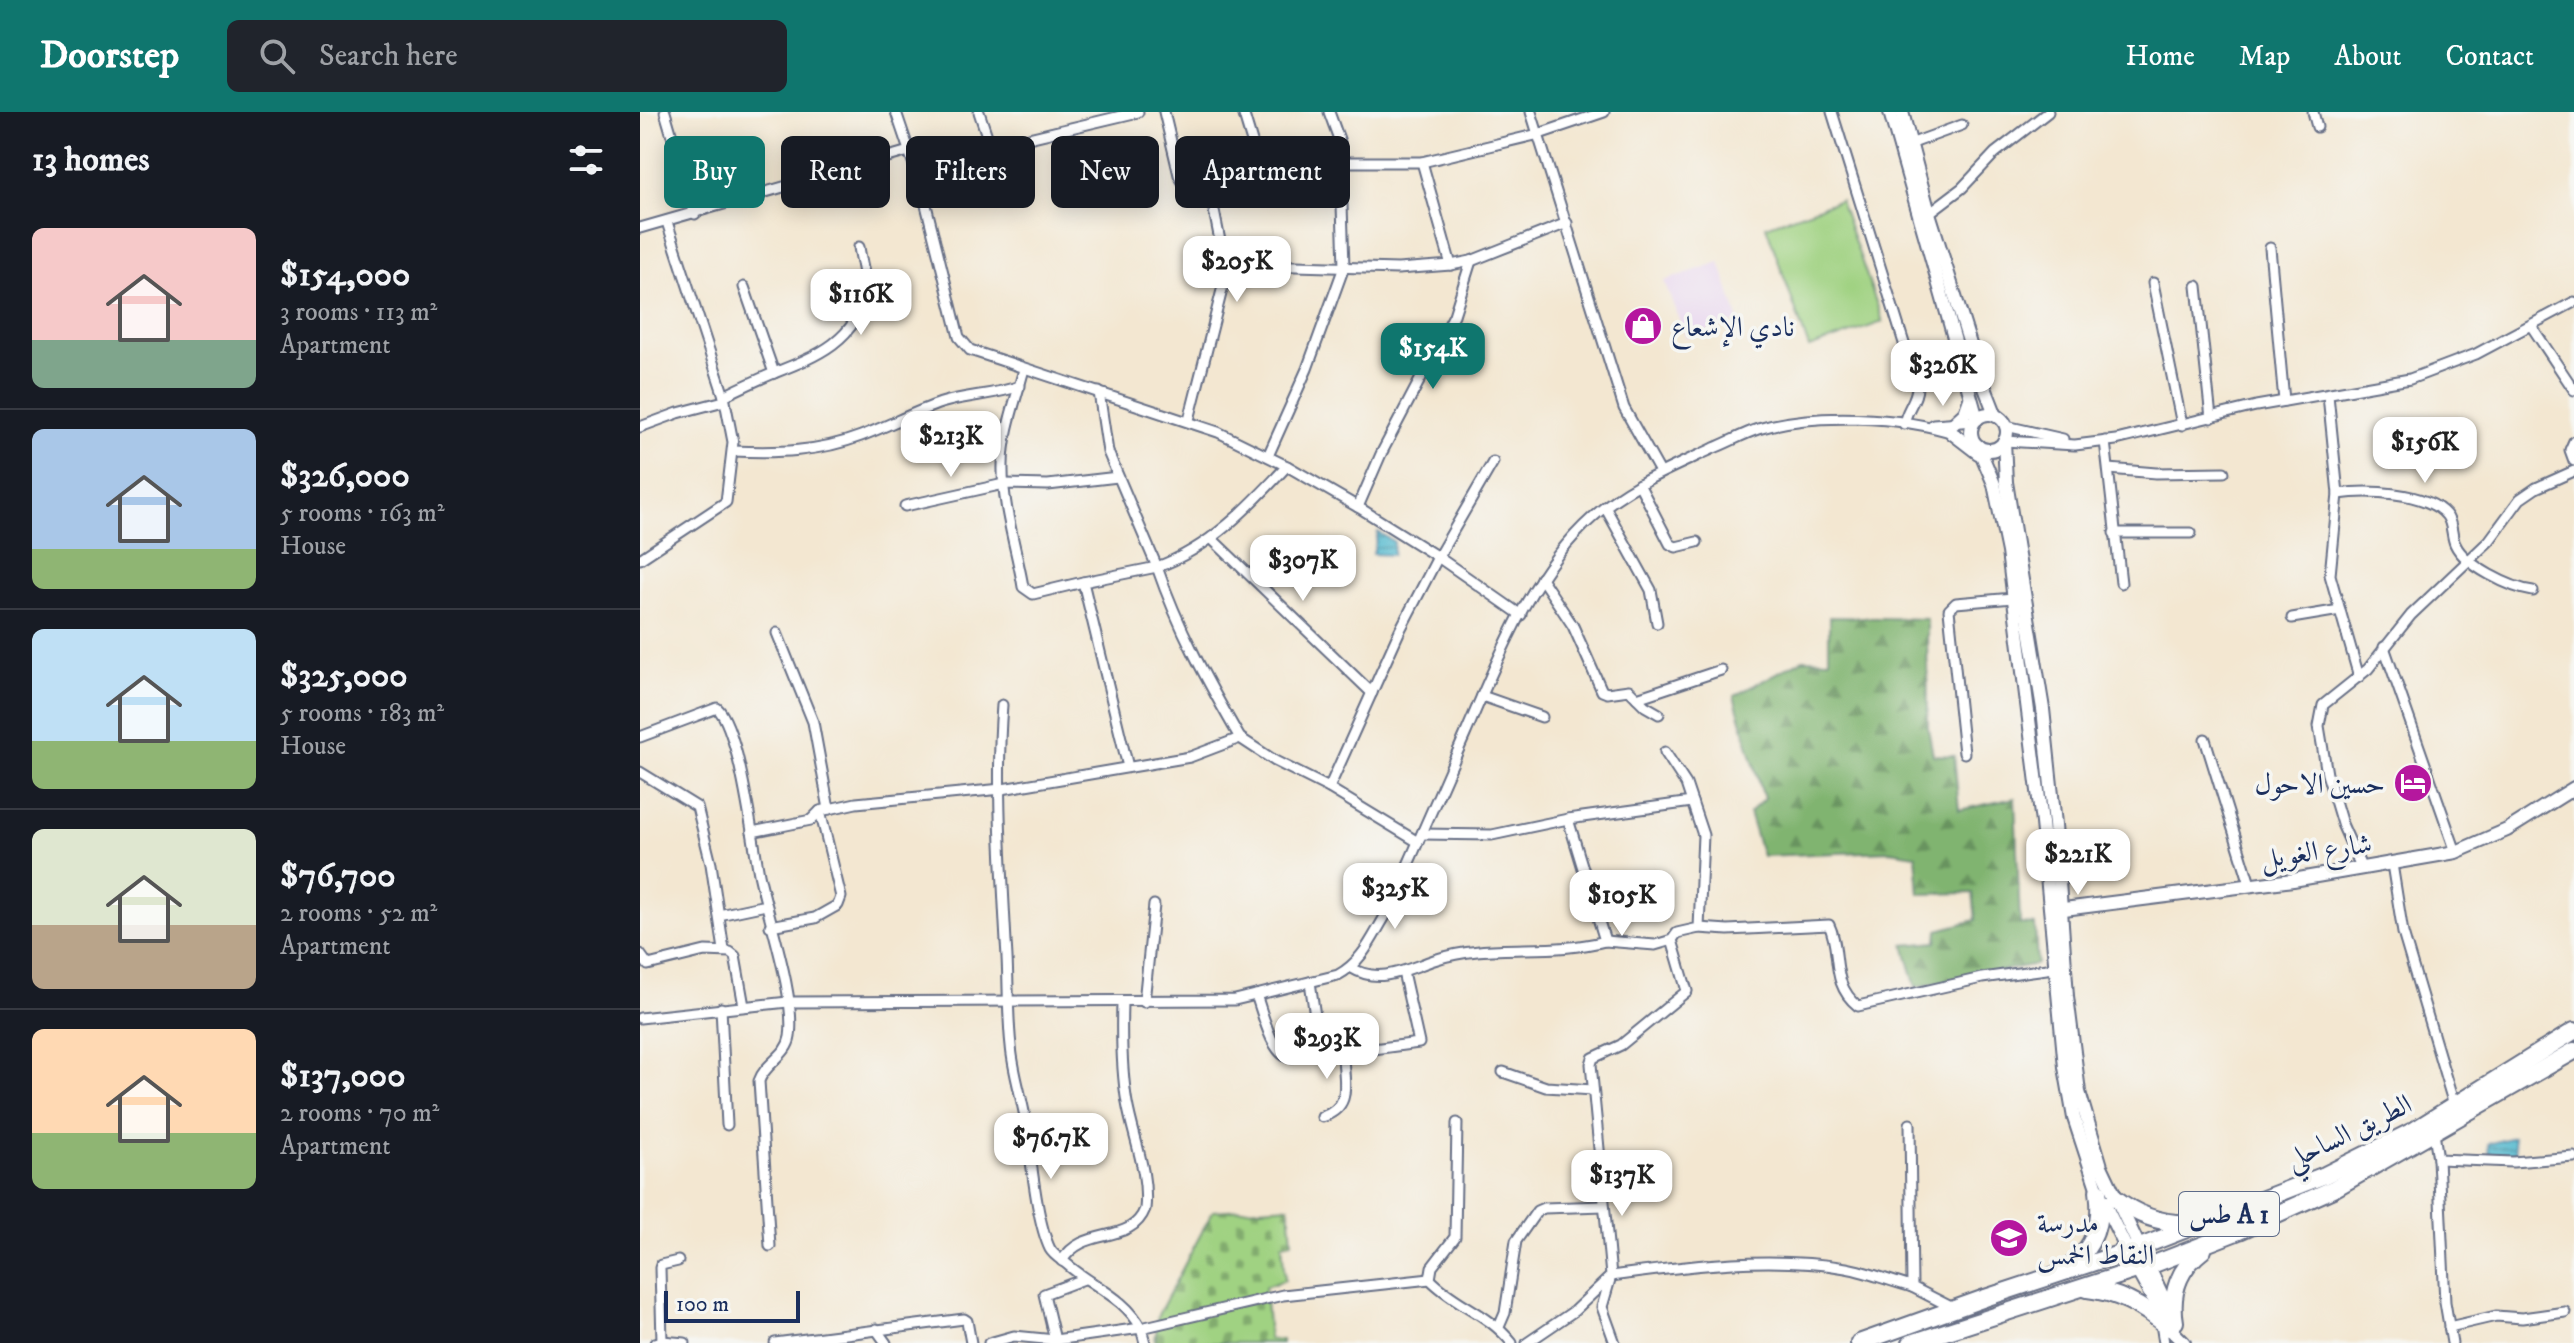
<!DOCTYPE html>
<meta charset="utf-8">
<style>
body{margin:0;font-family:"IM FELL DW Pica",Amiri,serif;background:#20242c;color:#f1f3f6;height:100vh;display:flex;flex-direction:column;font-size:30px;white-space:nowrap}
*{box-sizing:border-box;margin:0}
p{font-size:26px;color:#9ea1a6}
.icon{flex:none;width:44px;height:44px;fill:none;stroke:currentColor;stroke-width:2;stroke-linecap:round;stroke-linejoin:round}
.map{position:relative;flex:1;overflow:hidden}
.side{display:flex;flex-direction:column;background:#171b24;width:640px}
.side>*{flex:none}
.hud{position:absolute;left:24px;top:24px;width:760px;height:72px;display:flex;gap:16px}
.scale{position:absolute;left:24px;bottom:20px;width:136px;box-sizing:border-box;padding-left:8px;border:4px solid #1b2f5e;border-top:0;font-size:22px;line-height:28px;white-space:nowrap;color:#1b2f5e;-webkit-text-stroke:6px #f6f6f2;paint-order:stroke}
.price{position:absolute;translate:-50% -68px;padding:0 18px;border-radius:16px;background:#fff;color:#222;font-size:26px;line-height:52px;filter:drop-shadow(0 2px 4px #0008)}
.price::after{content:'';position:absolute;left:50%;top:48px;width:24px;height:18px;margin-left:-12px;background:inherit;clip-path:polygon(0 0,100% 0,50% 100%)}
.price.on{background:#0f766e;color:#fff}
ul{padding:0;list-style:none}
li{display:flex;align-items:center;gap:24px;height:200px;padding:0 32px}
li+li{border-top:2px solid #363941}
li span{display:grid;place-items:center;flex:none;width:224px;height:160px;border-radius:12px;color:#555}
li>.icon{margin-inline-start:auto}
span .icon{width:96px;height:96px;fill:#fffc;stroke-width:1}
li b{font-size:34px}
h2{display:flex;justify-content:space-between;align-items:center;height:96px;padding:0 32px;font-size:34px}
.chip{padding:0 28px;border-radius:12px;background:#171b24;box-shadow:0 4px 20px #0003;font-size:28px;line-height:72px}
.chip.on{background:#0f766e;color:#fff}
header{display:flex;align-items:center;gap:48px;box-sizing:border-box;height:112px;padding:0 40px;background:#0f766e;color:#fff}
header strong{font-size:38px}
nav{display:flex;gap:44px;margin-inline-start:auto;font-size:28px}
.search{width:560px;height:72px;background:#20242c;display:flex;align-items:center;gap:20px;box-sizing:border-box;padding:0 28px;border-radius:12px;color:#9ea1a6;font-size:30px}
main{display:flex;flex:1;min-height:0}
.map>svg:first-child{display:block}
.built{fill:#e7d2ef}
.forest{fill:url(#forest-firs);stroke:#4e7267;stroke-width:2}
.cemetery{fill:url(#cemetery-stones);stroke:#5e8070;stroke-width:2}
.garden{fill:#a0d282;stroke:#5e8070;stroke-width:2}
.water{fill:url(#water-rules);stroke:#367496;stroke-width:2}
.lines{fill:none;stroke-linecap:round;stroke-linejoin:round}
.street-casing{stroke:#676f86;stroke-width:13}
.secondary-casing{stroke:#676f86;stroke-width:16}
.highway-casing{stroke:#676f86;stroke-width:20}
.street{stroke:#fff;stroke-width:9}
.secondary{stroke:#fff;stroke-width:12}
.highway{stroke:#fff;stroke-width:16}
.labels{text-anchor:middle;stroke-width:7;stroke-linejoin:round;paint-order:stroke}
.shield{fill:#f6f6f2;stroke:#5d6b8a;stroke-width:2}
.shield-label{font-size:26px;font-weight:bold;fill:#1b2f5e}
.poi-label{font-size:28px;fill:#1b2f5e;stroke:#f6f6f2;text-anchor:start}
.street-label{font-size:28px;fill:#1b2f5e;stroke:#f6f6f2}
</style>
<header>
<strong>Doorstep</strong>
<div class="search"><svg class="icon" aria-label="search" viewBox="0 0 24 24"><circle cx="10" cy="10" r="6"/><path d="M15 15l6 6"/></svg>Search here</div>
<nav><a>Home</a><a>Map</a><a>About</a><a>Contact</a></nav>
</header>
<main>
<section class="side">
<h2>13 homes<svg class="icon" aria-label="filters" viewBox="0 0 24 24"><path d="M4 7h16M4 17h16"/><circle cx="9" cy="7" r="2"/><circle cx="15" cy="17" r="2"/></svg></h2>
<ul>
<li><span style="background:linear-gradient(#f6c9c9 70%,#7fa58c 0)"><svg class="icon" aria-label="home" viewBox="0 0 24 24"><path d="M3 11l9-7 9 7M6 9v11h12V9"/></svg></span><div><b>$154,000</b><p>3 rooms · 113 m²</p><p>Apartment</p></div></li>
<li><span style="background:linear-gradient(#a9c7e8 75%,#8fb573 0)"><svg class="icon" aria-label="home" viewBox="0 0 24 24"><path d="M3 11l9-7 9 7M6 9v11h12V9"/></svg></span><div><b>$326,000</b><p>5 rooms · 163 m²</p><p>House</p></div></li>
<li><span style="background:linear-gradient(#bfe0f5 70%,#8fb573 0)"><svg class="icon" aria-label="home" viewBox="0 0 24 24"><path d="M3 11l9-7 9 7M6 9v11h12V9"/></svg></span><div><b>$325,000</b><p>5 rooms · 183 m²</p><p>House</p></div></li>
<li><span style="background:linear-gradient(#dfe7d0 60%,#b9a48a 0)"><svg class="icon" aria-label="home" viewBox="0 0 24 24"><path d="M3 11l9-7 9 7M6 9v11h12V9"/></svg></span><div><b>$76,700</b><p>2 rooms · 52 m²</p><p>Apartment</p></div></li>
<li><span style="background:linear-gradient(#ffd9b3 65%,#8fb573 0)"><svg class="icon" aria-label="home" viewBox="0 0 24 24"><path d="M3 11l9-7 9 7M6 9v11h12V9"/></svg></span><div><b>$137,000</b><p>2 rooms · 70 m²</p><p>Apartment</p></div></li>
</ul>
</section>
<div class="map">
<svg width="1934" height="1231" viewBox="0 0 1934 1231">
<defs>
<pattern id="forest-firs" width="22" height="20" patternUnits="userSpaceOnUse" patternTransform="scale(2)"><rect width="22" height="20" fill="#80b470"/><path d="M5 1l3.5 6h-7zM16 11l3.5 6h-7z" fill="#68935f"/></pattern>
<pattern id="cemetery-stones" width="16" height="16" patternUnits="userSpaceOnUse" patternTransform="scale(2)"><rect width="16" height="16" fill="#a0d282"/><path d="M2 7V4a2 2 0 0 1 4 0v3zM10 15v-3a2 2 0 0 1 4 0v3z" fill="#82ab6e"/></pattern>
<pattern id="water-rules" width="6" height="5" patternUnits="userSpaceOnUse" patternTransform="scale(2)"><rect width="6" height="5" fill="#50b8ce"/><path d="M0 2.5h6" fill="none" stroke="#4296aa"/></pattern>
</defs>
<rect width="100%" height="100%" fill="#f6f6f2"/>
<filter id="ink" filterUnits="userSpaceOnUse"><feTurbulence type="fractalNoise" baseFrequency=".0125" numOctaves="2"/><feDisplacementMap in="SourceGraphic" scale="16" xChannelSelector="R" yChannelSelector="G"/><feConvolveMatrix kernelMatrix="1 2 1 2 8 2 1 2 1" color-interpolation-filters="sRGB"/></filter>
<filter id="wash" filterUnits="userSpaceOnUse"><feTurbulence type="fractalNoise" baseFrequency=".006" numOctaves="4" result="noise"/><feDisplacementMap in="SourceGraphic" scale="32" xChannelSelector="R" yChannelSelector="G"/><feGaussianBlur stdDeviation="1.8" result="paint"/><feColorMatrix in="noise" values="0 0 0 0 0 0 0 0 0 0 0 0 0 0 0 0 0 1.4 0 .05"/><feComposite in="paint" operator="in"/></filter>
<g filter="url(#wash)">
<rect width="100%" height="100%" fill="#f3e7d1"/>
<polygon class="built" points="1080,150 1099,209 1046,226 1024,169"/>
<polygon class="forest" points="1189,505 1287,507 1288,616 1293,643 1314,644 1319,698 1375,686 1380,812 1395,813 1397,852 1276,875 1264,833 1297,830 1298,818 1336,808 1333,781 1279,782 1276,743 1250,739 1122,744 1109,701 1124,687 1094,584 1163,547 1189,548"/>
<polygon class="cemetery" points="649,1094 652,1130 642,1132 645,1168 625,1175 629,1227 641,1228 641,1231 515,1231 518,1203 573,1099"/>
<polygon class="garden" points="1200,88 1243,210 1169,236 1126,114"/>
<g class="water">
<polygon points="738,420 754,430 753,443 733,442"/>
<polygon points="1873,1025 1876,1041 1849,1042 1848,1032"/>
</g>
</g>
<g filter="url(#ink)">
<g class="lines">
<defs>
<g id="street">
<polyline points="25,0 55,102"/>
<polyline points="256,0 282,77 319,225 330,238 578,320 647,354 718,395 798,445 881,503"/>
<polyline points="339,0 351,36"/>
<polyline points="524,0 539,63 544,72 555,75 700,50 782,50 899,22 964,0"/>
<polyline points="603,0 622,63"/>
<polyline points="891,0 984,296 1020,360"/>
<path d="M1192 0 1277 273C1278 287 1266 297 1264 312"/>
<polyline points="1673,0 1677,15"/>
<polyline points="1270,32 1322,13"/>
<polyline points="782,50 811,153"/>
<polyline points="275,53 498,0"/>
<polyline points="1289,101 1322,76 1355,41 1408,0"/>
<polyline points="0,116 269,39"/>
<polyline points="1630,136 1644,289"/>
<polyline points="584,152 758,157 811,153 831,149 927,111"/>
<polyline points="1513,171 1542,313"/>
<polyline points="1557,174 1571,306"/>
<polyline points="104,175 134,261"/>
<polyline points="1892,215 1934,278"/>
<path d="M384 257C376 288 363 321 363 353 362 391 375 432 382 469L383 475 393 482 443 470"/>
<polyline points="459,280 468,340 517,455 443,470 488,655"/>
<polyline points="1688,283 1698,382 1690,463 1719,565"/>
<path d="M84 284C100 276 117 268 134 261 175 245 219 228 225 178 226 164 221 149 219 135"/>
<polyline points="549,308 584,170 582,139 569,73"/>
<polyline points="1293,312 1335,309"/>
<polyline points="1366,314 1423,327"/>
<polyline points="0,315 38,301 84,289"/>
<polyline points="1364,329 1435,333 1476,328 1616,294 1770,267 1836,242 1934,190"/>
<polyline points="1465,329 1481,471"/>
<polyline points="1934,329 1930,338 1934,349"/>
<path d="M93 339C137 341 179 340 221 324 248 314 274 300 301 291 327 283 355 283 380 274"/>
<polyline points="628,344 667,257 704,155 700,30 689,0"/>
<polyline points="1469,357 1516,361 1584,360"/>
<polyline points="999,372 1030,432 1036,435 1057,430"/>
<path d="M1698 382C1726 378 1786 379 1806 403 1813 411 1811 423 1815 432 1825 454 1871 476 1893 479"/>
<polyline points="265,394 364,372 408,373 478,365"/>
<polyline points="718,395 741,342 814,203 831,149"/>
<polyline points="965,395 1011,478 1017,511"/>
<polyline points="1474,421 1551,421"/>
<polyline points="571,426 732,581"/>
<polyline points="0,447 86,390 93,330 84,284 27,110"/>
<polyline points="901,466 933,514 962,579 967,581 989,578 1005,594 1019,602"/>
<polyline points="1652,506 1700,498"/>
<polyline points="137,521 173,610 189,697"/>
<polyline points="1744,535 1816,740"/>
<polyline points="842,584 902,605"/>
<polyline points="997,586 1081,558"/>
<path d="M362 593C356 670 362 753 366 830 369 864 367 899 371 934 373 960 382 985 386 1011 391 1044 396 1108 410 1137 414 1144 422 1148 428 1153 452 1174 486 1186 501 1216L643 1183 790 1167"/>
<path d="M0 625 77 596C99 615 113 730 119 762 128 805 156 885 150 925 147 944 125 951 119 969L130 1134"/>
<polyline points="600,626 635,649 689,676 778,730"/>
<polyline points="1565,627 1610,772"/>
<polyline points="1324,641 1309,498 1316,491 1373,486"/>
<polyline points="0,660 57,695 71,752 84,838"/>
<polyline points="689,676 760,518 798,445 853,350"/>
<polyline points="928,707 1052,690"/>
<path d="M112 720 171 708 180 699 216 691 362 677 550 645 600 626C568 571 538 516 517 455 570 436 609 395 647 354"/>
<polyline points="1752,752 1763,821 1814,993"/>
<polyline points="1722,757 1702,712 1687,662 1679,614 1683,593 1728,557 1771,503 1849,429 1880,387 1896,376 1934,359"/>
<polyline points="79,803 126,793"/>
<polyline points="130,814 175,806 198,793 201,785 180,699"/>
<path d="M1059 816 1088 818 1189 813C1202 839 1189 871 1218 894L1342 866 1414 856"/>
<path d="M1032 828 1047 879 981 933 953 946 951 952 971 1164C1049 1154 1127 1143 1206 1156 1228 1160 1250 1169 1272 1175"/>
<polyline points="965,829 1015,833 1032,828 1037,821 1059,816 1063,723 1046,672 1025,640"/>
<polyline points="0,842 8,853 65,839 90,840 95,844 104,894"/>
<path d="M712 856C739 873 767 857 794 848 850 829 909 844 965 829L928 707 852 723 782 722"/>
<polyline points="670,870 680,938 687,943 779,931 763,860"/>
<path d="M616 883C622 898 631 941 648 945 657 946 671 940 680 938"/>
<polyline points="504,890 514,793"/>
<polyline points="81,896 87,1013"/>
<path d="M0 906 148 890 595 888 698 863C721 851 731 828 744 806 772 745 798 684 825 623 858 547 890 461 953 405 988 373 1032 356 1074 336 1089 330 1103 322 1118 317 1174 300 1261 304 1316 322"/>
<polyline points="863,960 906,975 953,978"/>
<path d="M682 1005C714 994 703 970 703 941"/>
<path d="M817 1011 815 1125 792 1155 790 1167C815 1193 847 1200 872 1231"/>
<polyline points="1270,1012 1272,1175 1315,1197"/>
<polyline points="1794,1021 1798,1047 1873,1050 1934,1045"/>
<polyline points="1798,1047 1805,1190 1812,1231"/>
<path d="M422 1149C443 1113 491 1134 505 1097 509 1061 493 1025 487 991 481 956 481 924 482 890"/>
<polyline points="1521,1212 1524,1231"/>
<polyline points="859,1215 865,1201 876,1129 897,1099 904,1096 964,1094"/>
<polyline points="1809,1215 1856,1204 1882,1206 1925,1200"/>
<polyline points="236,1217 246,1231"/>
<polyline points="415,1228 404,1182 444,1167"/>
<polyline points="22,1229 20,1156 21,1153 38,1149"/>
<polyline points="15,1231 22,1229 45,1231"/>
<polyline points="135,1231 324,1207 327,1209 331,1231"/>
<polyline points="349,1231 374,1224 415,1228 501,1216 505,1231"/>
<polyline points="887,1231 934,1199 971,1164 962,1195 975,1231"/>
</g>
<g id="secondary">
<polyline points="1250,0 1337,307"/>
<polyline points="1262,0 1289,101 1338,258 1356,304"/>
<circle cx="1349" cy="320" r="18"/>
<polyline points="1313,312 1325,301 1330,287"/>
<polyline points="1312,321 1338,341"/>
<polyline points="1364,329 1366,370 1403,597 1415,712 1427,884 1439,980 1461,1054 1532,1204"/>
<polyline points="1338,334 1354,372 1368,440 1402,711 1425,955 1434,1006 1458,1079 1497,1158 1529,1216 1544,1231"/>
<polyline points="1416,798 1653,768 1816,740 1867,718 1934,676"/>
</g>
<g id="highway">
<path d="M1475 1086C1498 1104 1524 1113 1553 1111"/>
<path d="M1430 1155C1454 1135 1463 1111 1458 1079"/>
<path d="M1447 1177C1478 1180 1506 1196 1529 1216"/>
<path d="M1535 1210C1530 1181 1539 1156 1563 1138"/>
<polyline points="1219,1231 1345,1186 1500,1135 1685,1063 1773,1019 1934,919"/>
<polyline points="1271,1231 1509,1154 1599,1119 1695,1076 1934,939"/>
</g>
</defs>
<use href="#street" class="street-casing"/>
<use href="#secondary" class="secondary-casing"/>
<use href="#highway" class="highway-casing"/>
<use href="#street" class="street"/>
<use href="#secondary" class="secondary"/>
<use href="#highway" class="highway"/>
</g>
</g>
<defs>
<symbol id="shop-disc" viewBox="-11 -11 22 22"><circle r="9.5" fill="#b5179e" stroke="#f6f6f2"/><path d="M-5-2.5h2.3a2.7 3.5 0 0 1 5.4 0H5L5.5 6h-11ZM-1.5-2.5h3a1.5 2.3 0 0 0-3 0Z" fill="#fff"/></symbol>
<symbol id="hotel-disc" viewBox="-11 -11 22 22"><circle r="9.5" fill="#b5179e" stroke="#f6f6f2"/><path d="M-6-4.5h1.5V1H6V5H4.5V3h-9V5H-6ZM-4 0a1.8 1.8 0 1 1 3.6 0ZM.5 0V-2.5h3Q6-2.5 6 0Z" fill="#fff"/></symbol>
<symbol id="school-disc" viewBox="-11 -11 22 22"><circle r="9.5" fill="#b5179e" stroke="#f6f6f2"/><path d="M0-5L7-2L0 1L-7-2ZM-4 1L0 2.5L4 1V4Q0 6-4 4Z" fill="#fff"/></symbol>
</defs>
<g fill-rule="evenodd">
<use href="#shop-disc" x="981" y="192" width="44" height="44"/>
<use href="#hotel-disc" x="1751" y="649" width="44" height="44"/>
<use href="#school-disc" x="1347" y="1104" width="44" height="44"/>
</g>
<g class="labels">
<rect class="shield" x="1539" y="1080" width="100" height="44" rx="6"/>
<g class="shield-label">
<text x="1589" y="1111">طس A 1</text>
</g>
<g class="poi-label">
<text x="1031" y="224">نادي الإشعاع</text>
<text x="1745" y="681" text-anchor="end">حسين الاحول</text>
<text x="1397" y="1120">مدرسة<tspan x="1397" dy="32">النقاط الخمس</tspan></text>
</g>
<g class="street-label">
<text transform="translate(1676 738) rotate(-8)" y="10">شارع الغويل</text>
<text transform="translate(1708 1019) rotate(-26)" y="10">الطريق الساحلي</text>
</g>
</g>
</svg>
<div class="scale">100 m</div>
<b class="price" style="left:597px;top:192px">$205K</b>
<b class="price" style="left:221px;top:225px">$116K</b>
<b class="price on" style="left:793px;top:279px">$154K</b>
<b class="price" style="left:1303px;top:296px">$326K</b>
<b class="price" style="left:311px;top:367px">$213K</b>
<b class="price" style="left:1785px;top:373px">$156K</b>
<b class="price" style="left:663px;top:491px">$307K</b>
<b class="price" style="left:1438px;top:785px">$221K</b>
<b class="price" style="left:755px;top:819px">$325K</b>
<b class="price" style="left:982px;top:826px">$105K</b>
<b class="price" style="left:687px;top:969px">$293K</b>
<b class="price" style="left:411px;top:1069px">$76.7K</b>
<b class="price" style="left:982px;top:1106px">$137K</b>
<div class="hud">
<a class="chip on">Buy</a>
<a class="chip">Rent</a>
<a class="chip">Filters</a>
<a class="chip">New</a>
<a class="chip">Apartment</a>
</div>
</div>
</main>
